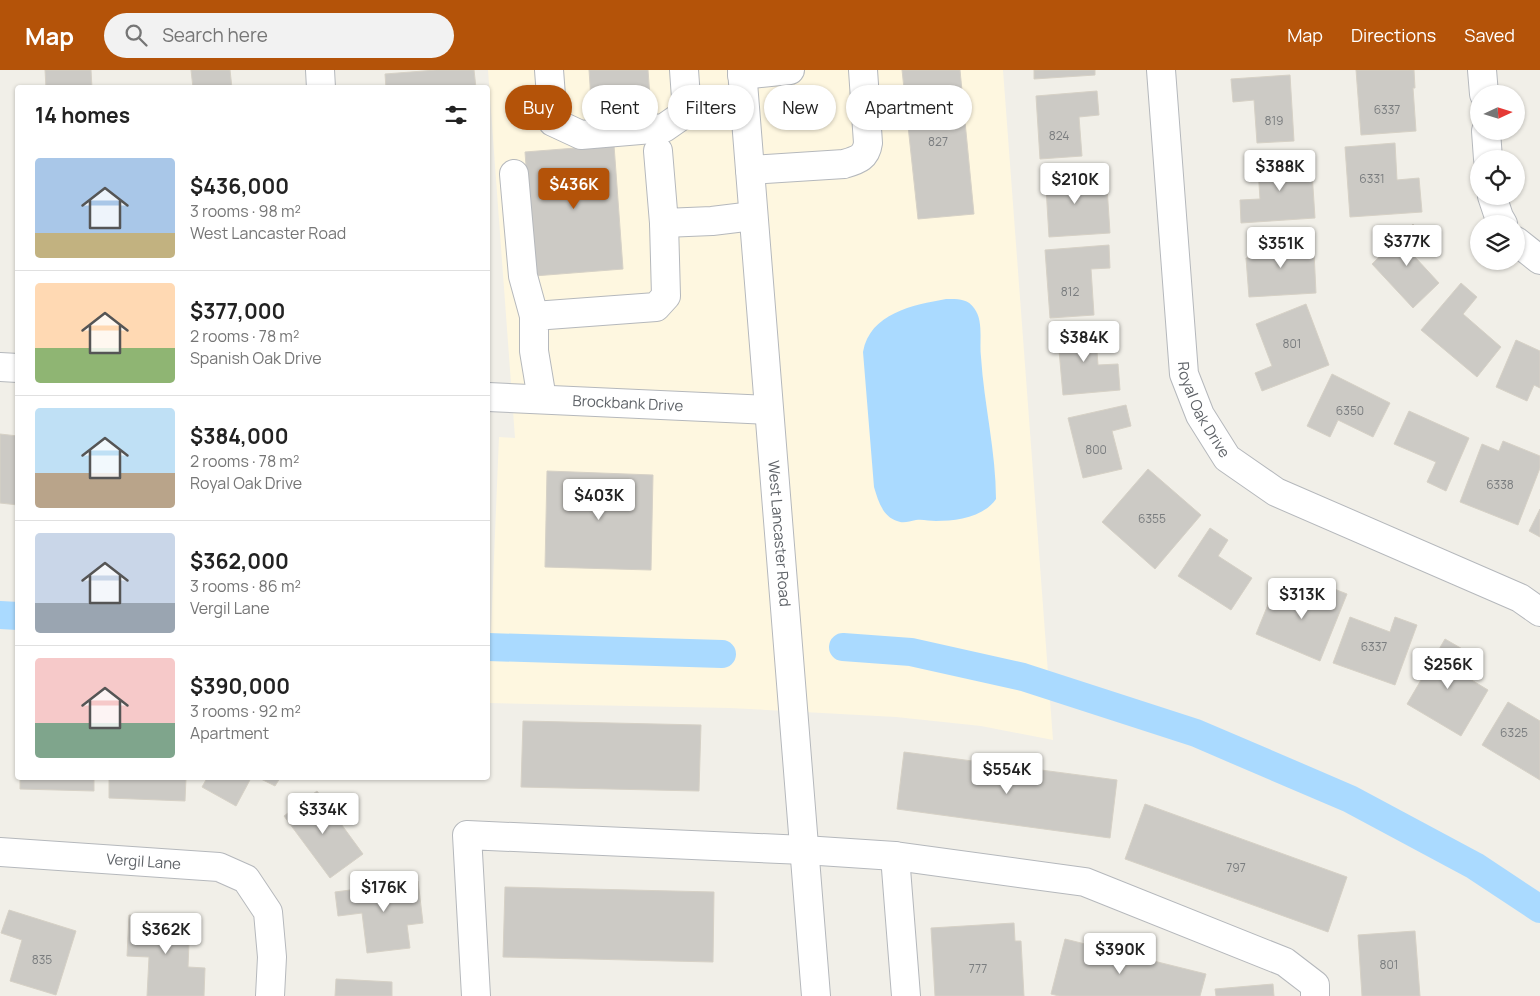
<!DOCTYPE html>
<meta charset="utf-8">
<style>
body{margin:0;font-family:Manrope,sans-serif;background:#f2f2f2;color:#222;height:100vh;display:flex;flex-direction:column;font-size:19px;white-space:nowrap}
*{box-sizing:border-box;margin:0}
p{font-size:16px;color:#767676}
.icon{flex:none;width:28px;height:28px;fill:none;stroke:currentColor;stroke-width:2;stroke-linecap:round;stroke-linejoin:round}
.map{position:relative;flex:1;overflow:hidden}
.side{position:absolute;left:15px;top:15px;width:475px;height:695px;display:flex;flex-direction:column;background:#fff;border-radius:5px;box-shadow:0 1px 4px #0004}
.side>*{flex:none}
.banner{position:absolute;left:505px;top:15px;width:475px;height:45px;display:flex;gap:10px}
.needle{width:32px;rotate:86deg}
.fabs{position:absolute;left:1470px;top:15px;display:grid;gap:10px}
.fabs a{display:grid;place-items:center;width:55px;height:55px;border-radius:50%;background:#fff;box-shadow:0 1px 4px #0004;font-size:25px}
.price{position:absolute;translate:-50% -42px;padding:0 11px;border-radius:5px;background:#fff;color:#222;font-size:16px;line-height:32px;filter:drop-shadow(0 1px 2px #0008)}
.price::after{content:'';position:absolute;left:50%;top:30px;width:15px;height:11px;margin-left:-8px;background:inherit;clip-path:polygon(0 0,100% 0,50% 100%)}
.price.active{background:#b45309;color:#fff}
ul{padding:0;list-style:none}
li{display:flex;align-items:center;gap:15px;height:125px;padding:0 20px}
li+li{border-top:1px solid #e0e0e0}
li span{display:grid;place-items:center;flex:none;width:140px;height:100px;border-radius:5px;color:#555}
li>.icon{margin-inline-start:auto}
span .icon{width:60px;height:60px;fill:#fffc;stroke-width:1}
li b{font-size:21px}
h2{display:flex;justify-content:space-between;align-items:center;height:60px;padding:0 20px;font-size:21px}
.chip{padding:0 18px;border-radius:22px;background:#fff;box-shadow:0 1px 4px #0004;font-size:18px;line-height:45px}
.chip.active{background:#b45309;color:#fff}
header{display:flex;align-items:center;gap:30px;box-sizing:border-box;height:70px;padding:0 25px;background:#b45309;color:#fff}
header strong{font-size:24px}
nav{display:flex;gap:28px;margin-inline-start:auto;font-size:18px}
.search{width:350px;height:45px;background:#f2f2f2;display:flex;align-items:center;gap:12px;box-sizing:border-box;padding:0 18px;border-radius:28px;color:#767676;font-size:19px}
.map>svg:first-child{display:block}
.commercial{fill:#fef7e0}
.water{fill:#aadaff}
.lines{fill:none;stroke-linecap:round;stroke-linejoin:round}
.canal{stroke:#aadaff;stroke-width:28}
.building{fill:#cccac5;stroke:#d6d1c6}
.minor-casing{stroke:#b5b8bc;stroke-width:30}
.minor{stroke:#fff;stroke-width:28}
.labels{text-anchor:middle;stroke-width:5;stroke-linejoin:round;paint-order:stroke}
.number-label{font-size:12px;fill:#7a7d7f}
.street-label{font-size:15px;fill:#5f6368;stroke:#fff}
</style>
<header>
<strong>Map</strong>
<div class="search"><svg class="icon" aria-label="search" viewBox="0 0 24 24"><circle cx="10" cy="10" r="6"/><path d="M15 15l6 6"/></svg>Search here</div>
<nav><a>Map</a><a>Directions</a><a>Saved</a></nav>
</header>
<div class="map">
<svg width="1540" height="926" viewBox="0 0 1540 926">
<rect width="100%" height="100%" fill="#f1efe8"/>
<polygon class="commercial" points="488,0 1003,0 1053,670 981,656 896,647 730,638 488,633 499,367 515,368"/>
<path class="water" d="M946 229C957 229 967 228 974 238 984 251 979 271 981 287 984 334 996 382 996 429 984 447 956 451 936 451 929 451 923 449 916 450 909 451 904 454 897 451 882 446 878 430 874 417L863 282C870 243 913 235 946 229Z"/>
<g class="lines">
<g class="canal">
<polyline points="0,545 18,546"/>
<polyline points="488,577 722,584"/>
<polyline points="843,577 911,582 1023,607 1196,663 1350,729 1475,796 1540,839"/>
</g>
</g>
<g class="building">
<polygon points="45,0 91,0 92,18 46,18"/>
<polygon points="191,0 230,0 232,18 193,18"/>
<polygon points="436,0 474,0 476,18 386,18 385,4"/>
<polygon points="589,0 648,0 652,54 593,59"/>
<polygon points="902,0 960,0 974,144 918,149"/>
<polygon points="1034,0 1095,0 1095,5 1034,9"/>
<polygon points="1356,0 1414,0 1415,18 1413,18 1416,61 1361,65"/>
<polygon points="1290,5 1294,71 1257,73 1254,30 1233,32 1231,9"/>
<polygon points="1097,21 1099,45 1079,47 1082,86 1040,89 1036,26"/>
<polygon points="1395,73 1397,110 1419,108 1422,142 1350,147 1345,77"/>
<polygon points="614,75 623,199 534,206 525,82"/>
<polygon points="1290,81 1291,104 1312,102 1315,148 1241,153 1240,130 1260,129 1257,84"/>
<polygon points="1085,98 1086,119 1107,117 1110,163 1049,167 1045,101"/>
<polygon points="1413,154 1431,172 1415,187 1439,213 1413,238 1372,194"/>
<polygon points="1293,162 1295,183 1314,182 1316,223 1249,227 1246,188 1269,186 1267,164"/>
<polygon points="1109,175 1110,198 1091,199 1094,245 1050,248 1045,180"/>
<polygon points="1461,213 1477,227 1463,244 1501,277 1477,307 1421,260"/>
<polygon points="1306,234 1329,295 1262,321 1255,303 1272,296 1256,254"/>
<polygon points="1095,254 1098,295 1118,294 1120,320 1063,325 1057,258"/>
<polygon points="1516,270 1540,281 1540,318 1534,315 1527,331 1496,317"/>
<polygon points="1332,304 1390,333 1373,367 1338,350 1330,367 1307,356"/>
<polygon points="1126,335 1131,356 1112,361 1122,399 1083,408 1068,348"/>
<polygon points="1409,341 1469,368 1446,421 1427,412 1436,392 1394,374"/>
<polygon points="0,364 18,366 18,435 0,433"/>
<polygon points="1503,371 1540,386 1540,398 1518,455 1460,432 1482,374 1499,381"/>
<polygon points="1148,399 1201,445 1155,499 1102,452"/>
<polygon points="547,401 653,405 651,500 545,497"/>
<polygon points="1540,439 1540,467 1529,461"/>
<polygon points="1210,458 1228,470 1218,486 1252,508 1231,540 1178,506"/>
<polygon points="1319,513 1347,524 1320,591 1256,564 1276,515 1312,530"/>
<polygon points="1350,547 1390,562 1395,547 1417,555 1395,615 1333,593"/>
<polygon points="1445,569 1471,584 1460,603 1488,620 1461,666 1407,634"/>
<polygon points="1508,632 1540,651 1540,710 1482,675"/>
<polygon points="523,651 701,655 699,721 521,717"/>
<polygon points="904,682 1117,710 1110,768 897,739"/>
<polygon points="20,708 94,708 94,721 20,719"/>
<polygon points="109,708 186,708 185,731 109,728"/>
<polygon points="207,708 251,708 236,736 202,717"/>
<polygon points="259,708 280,708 275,716"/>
<polygon points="317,721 363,784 330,808 284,746"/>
<polygon points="1145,734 1347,807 1328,862 1125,789"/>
<polygon points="418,811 423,853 407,855 410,878 367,883 362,843 338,846 335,822"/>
<polygon points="505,817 714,822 713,892 503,887"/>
<polygon points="9,840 76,861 56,925 10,911 22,870 1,863"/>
<polygon points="129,845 190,848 188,897 205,898 204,926 147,926 149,887 127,886"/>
<polygon points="1014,853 1015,871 1021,871 1024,926 935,926 931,858"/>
<polygon points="1415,861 1420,926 1362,926 1358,865"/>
<polygon points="1065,869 1206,904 1200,926 1059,926 1051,924"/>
<polygon points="336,909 392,912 392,926 335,926"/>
<polygon points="1273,914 1274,926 1216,926 1215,919"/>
</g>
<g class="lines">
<defs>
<g id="minor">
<polyline points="320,0 321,18"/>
<polyline points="549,0 553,52 581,65 664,58 687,42 684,0"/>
<path id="s1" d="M742 0 816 926"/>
<path id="s2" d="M1161 0 1184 304 1200 345 1227 388 1276 422 1520 528 1540 542"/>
<polyline points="1482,0 1484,24"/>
<polyline points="742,5 790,0"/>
<polyline points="1486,61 1488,89"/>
<polyline points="658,81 664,153 712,151 753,146"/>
<path d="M750 100 844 94C857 90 866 88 868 73L863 0"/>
<polyline points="514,104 523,206 534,246"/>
<polyline points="1492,126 1499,147 1503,154"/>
<polyline points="1516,171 1540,190"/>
<polyline points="0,297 18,298"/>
<path id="s3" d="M488 327 768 340"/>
<polyline points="542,329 534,281 534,246 656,237 666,226 664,153"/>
<path id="s4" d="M0 782 219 797 246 809 268 842 272 887 270 926"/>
<polyline points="895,786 906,926"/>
<polyline points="476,926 467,765 804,780 895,786 1085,812 1285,892 1315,915 1315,926"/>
</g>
</defs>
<use href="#minor" class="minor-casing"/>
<use href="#minor" class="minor"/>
</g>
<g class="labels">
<g class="number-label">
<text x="1387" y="44">6337</text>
<text x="1274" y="55">819</text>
<text x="1059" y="70">824</text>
<text x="938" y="76">827</text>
<text x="1372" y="113">6331</text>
<text x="1070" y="226">812</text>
<text x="1292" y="278">801</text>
<text x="1350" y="345">6350</text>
<text x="1096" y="384">800</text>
<text x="1500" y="419">6338</text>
<text x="1152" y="453">6355</text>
<text x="1374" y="581">6337</text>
<text x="1514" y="667">6325</text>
<text x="1236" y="802">797</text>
<text x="42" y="894">835</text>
<text x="1389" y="899">801</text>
<text x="978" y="903">777</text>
</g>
<g class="street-label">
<text dy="5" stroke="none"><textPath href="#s3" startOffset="140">Brockbank Drive</textPath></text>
<text dy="5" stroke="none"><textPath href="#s2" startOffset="345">Royal Oak Drive</textPath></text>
<text dy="5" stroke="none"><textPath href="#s1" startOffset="465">West Lancaster Road</textPath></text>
<text dy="5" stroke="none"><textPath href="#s4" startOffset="144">Vergil Lane</textPath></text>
</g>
</g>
</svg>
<div class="fabs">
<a><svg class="needle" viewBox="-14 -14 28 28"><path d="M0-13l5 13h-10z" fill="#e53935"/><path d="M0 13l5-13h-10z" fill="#767676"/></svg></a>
<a><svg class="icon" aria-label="locate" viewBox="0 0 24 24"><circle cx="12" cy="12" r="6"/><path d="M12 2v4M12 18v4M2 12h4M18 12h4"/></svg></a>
<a><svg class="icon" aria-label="layers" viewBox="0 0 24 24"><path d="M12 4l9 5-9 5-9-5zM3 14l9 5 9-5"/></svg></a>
</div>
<b class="price" style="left:1280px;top:122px">$388K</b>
<b class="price" style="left:1075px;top:135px">$210K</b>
<b class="price active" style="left:574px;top:140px">$436K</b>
<b class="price" style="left:1407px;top:197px">$377K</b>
<b class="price" style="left:1281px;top:199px">$351K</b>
<b class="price" style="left:1084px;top:293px">$384K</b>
<b class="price" style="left:599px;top:451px">$403K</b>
<b class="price" style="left:1302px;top:550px">$313K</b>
<b class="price" style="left:1448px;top:620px">$256K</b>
<b class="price" style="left:1007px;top:725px">$554K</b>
<b class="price" style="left:323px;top:765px">$334K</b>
<b class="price" style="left:384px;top:843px">$176K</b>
<b class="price" style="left:166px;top:885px">$362K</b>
<b class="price" style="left:1120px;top:905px">$390K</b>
<div class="banner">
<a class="chip active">Buy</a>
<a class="chip">Rent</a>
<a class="chip">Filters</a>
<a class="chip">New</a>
<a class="chip">Apartment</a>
</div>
<section class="side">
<h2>14 homes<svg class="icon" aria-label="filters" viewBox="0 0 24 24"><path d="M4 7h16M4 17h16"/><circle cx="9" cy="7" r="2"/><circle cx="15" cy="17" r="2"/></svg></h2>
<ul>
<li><span style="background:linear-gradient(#a9c7e8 75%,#c2b280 0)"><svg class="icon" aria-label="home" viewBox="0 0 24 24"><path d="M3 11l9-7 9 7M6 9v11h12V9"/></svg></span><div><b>$436,000</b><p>3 rooms · 98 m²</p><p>West Lancaster Road</p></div></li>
<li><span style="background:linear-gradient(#ffd9b3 65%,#8fb573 0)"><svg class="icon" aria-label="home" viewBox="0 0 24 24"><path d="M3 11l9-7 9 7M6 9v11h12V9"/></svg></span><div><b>$377,000</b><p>2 rooms · 78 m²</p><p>Spanish Oak Drive</p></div></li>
<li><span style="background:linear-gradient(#bfe0f5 65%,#b9a48a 0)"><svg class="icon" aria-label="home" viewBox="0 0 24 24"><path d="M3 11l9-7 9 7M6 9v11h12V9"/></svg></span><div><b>$384,000</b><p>2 rooms · 78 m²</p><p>Royal Oak Drive</p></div></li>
<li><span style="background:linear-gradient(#c9d6e8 70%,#9aa5b1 0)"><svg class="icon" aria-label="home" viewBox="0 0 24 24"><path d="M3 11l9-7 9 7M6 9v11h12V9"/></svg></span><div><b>$362,000</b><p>3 rooms · 86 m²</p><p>Vergil Lane</p></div></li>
<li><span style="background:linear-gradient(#f6c9c9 65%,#7fa58c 0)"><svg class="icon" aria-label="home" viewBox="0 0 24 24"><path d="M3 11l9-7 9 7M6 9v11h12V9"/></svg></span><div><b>$390,000</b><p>3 rooms · 92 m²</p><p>Apartment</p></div></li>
</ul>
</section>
</div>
